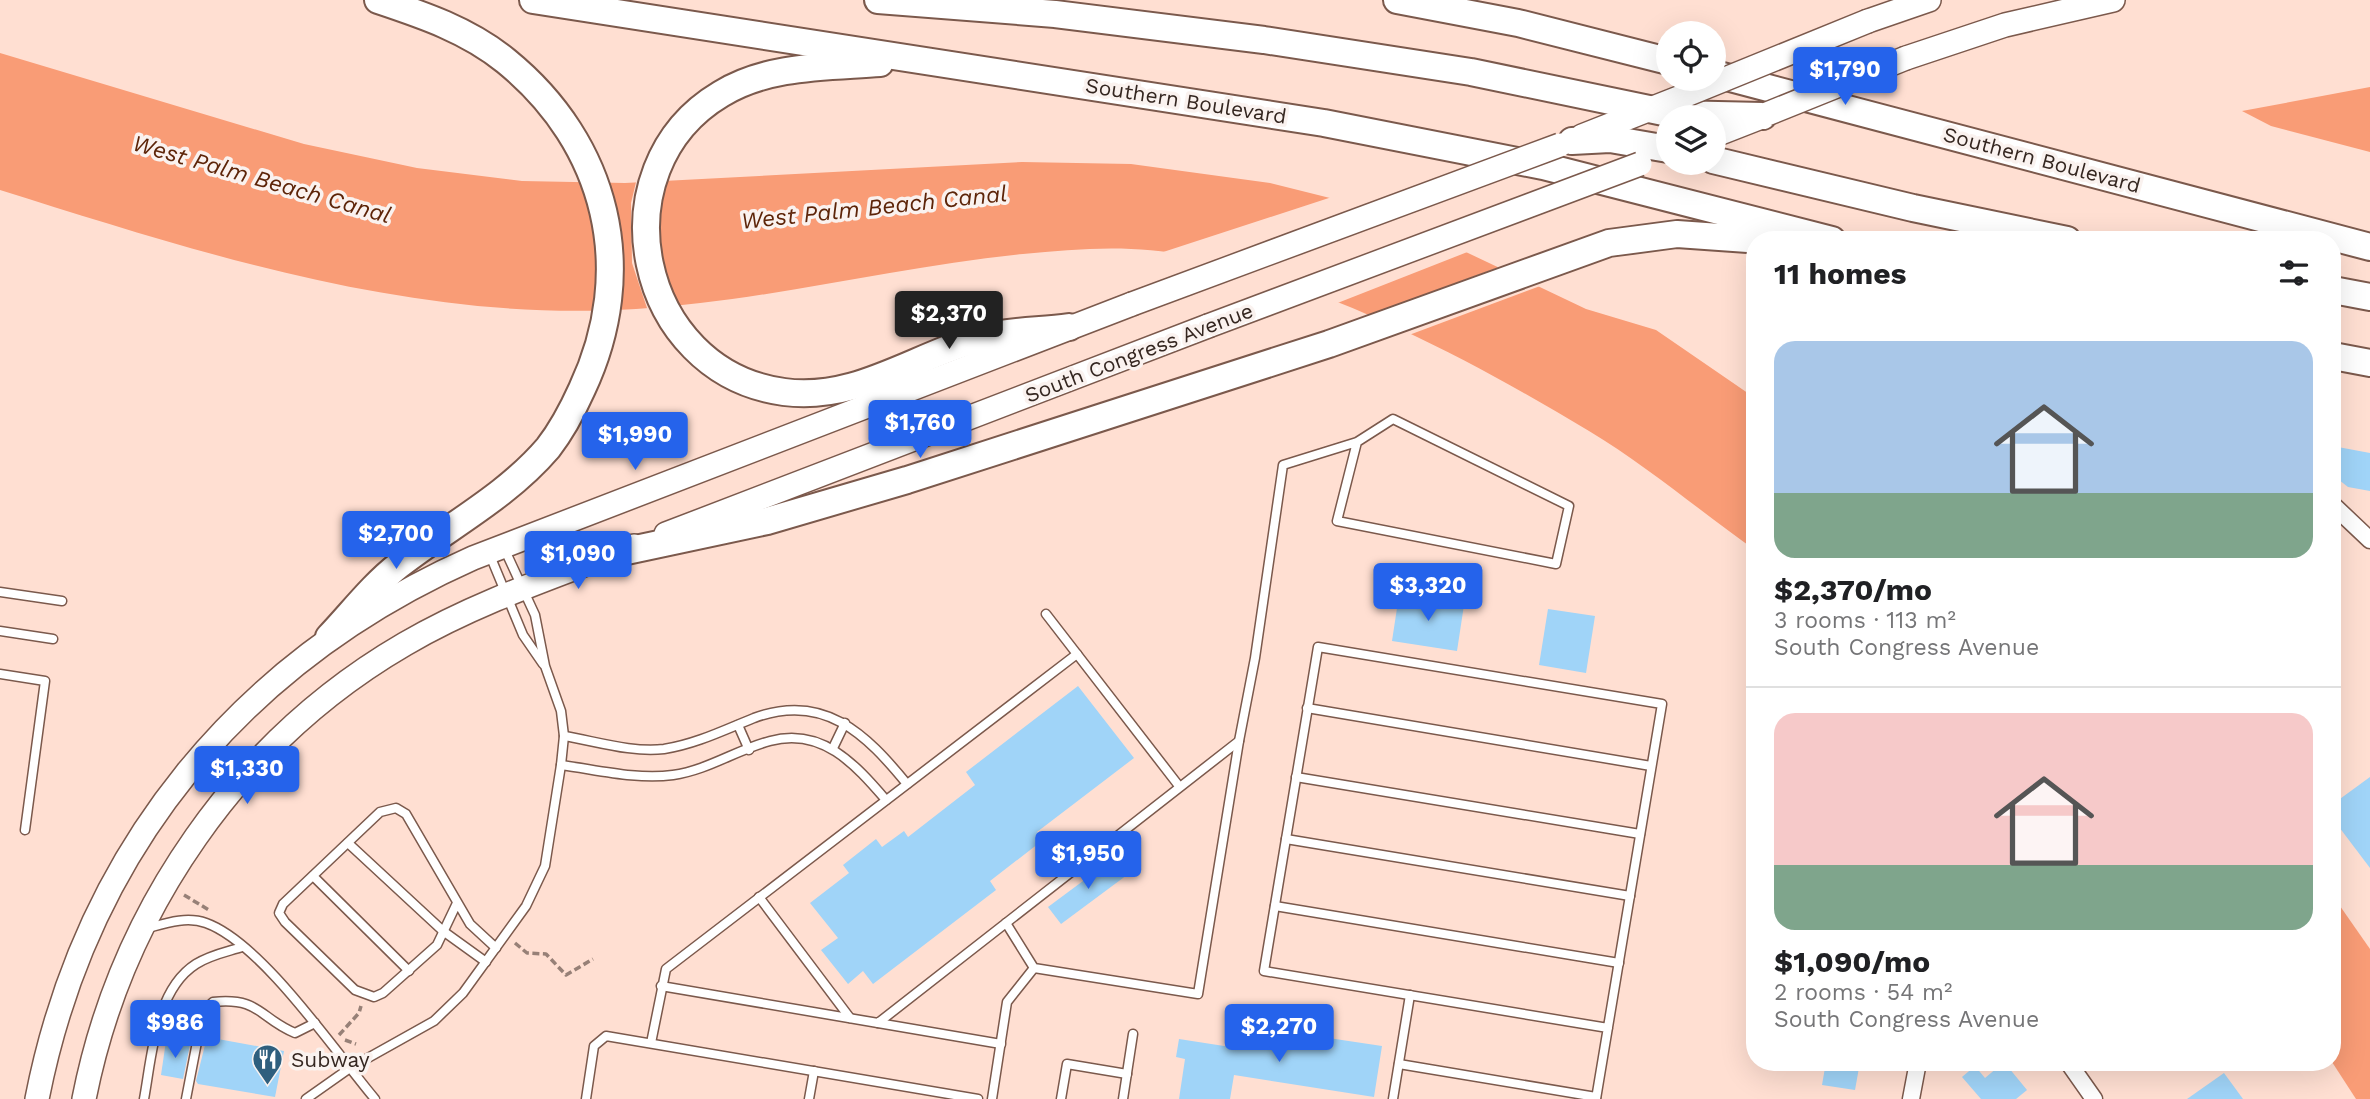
<!DOCTYPE html>
<meta charset="utf-8">
<style>
body{margin:0;font-family:"Work Sans",sans-serif;background:#f2f2f2;color:#202124;height:100vh;display:flex;flex-direction:column;font-size:26px;white-space:nowrap}
*{box-sizing:border-box;margin:0}
p{font-size:23px;color:#757577}
.icon{flex:none;width:38px;height:38px;fill:none;stroke:currentColor;stroke-width:2;stroke-linecap:round;stroke-linejoin:round}
.map{position:relative;flex:1;overflow:hidden}
.drawer{position:absolute;left:1746px;top:231px;width:595px;height:840px;display:flex;flex-direction:column;background:#fff;border-radius:28px;box-shadow:0 7px 28px #0002}
.drawer>*{flex:none}
.fabs{position:absolute;left:1656px;top:21px;display:grid;gap:14px}
.fabs a{display:grid;place-items:center;width:70px;height:70px;border-radius:50%;background:#fff;box-shadow:0 7px 28px #0002;font-size:35px}
.price{position:absolute;translate:-50% -60px;padding:0 16px;border-radius:7px;background:#2563eb;color:#fff;font-size:23px;line-height:46px;filter:drop-shadow(0 2px 4px #0008)}
.price::after{content:'';position:absolute;left:50%;top:42px;width:21px;height:16px;margin-left:-10px;background:inherit;clip-path:polygon(0 0,100% 0,50% 100%)}
.price.current{background:#222;color:#fff}
ul{padding:0;list-style:none}
li{display:grid;align-content:center;gap:14px;height:371px;padding:0 28px}
li+li{border-top:2px solid #e0e0e0}
li span{display:grid;place-items:center;height:217px;border-radius:21px;color:#555}
li>.icon{margin-inline-start:auto}
span .icon{width:126px;height:126px;fill:#fffc;stroke-width:1}
li b{font-size:30px}
h2{display:flex;justify-content:space-between;align-items:center;height:84px;padding:0 28px;font-size:30px}
.map>svg:first-child{display:block}
.water{fill:#f99c76}
.pier{fill:#ffdfd2}
.building{fill:#a0d4f8}
.lines{fill:none;stroke-linecap:round;stroke-linejoin:round}
.service-casing{stroke:#7b594c;stroke-width:11}
.minor-casing{stroke:#7b594c;stroke-width:19}
.secondary-casing{stroke:#7b594c;stroke-width:26}
.trunk-casing{stroke:#7b594c;stroke-width:30}
.path{stroke:#978077;stroke-width:3.5;stroke-dasharray:7 3.5;stroke-linecap:butt}
.service{stroke:#fff;stroke-width:8}
.minor{stroke:#fff;stroke-width:16}
.secondary{stroke:#fff;stroke-width:23}
.trunk{stroke:#fff;stroke-width:26}
.secondary-bridge-casing{stroke:#7b594c;stroke-width:26;stroke-linecap:butt}
.secondary-bridge{stroke:#fff;stroke-width:23}
.labels{text-anchor:middle;stroke-width:7;stroke-linejoin:round;paint-order:stroke}
.street-label{font-size:21px;fill:#342620;stroke:#faf2ef}
.poi-label{font-size:21px;fill:#342620;stroke:#faf2ef;text-anchor:start}
.water-label{font-size:23px;font-style:italic;fill:#5d2408;stroke:#faf2ef}
</style>
<div class="map">
<svg width="2370" height="1099" viewBox="0 0 2370 1099">
<rect width="100%" height="100%" fill="#ffdfd2"/>
<g class="water">
<path d="M0 53 304 144 417 168 522 181 625 183 1022 162 1131 164 1270 183 1330 198 1409 225 1586 309 1656 330 1755 398V550C1700 511 1647 466 1589 431 1466 357 1339 291 1199 258 1141 244 1082 248 1023 254 893 267 767 301 636 309 416 323 207 255 0 190Z"/>
<polygon points="2370,87 2370,152 2271,126 2242,111"/>
<polygon points="2333,896 2370,949 2370,1099 2356,1099 2332,1062"/>
</g>
<g class="pier">
<polygon points="663,177 654,243 675,309 648,311 632,263 631,203 637,178"/>
<polygon points="1335,196 1410,222 1470,251 1335,304 1196,261 1154,255"/>
<polygon points="1502,266 1543,285 1409,335 1366,316"/>
</g>
<g class="building">
<polygon points="2338,447 2370,453 2370,491 2348,487 2334,476"/>
<polygon points="1399,595 1464,605 1457,651 1392,641"/>
<polygon points="1548,609 1595,616 1586,673 1539,665"/>
<polygon points="1078,686 1134,758 1037,832 1043,840 990,881 996,890 873,984 863,971 848,984 821,950 838,938 810,903 849,873 843,865 876,839 882,847 904,831 908,837 975,785 966,772"/>
<polygon points="2370,777 2370,868 2333,819 2333,804"/>
<polygon points="1114,858 1127,875 1061,924 1048,907"/>
<polygon points="1241,1025 1382,1046 1374,1097 1234,1075 1230,1099 1179,1099 1185,1059 1176,1057 1179,1039 1237,1048"/>
<polygon points="207,1037 284,1051 275,1097 198,1084 196,1081"/>
<polygon points="166,1041 190,1045 183,1079 161,1075"/>
<polygon points="1826,1062 1860,1062 1855,1090 1822,1085"/>
<polygon points="2004,1062 2027,1090 2016,1099 1981,1099 1962,1077 1975,1066 1985,1078"/>
<polygon points="2224,1073 2243,1099 2187,1099"/>
</g>
<g class="lines">
<defs>
<g id="service">
<polyline points="489,553 523,635 543,664"/>
<polyline points="0,592 62,601"/>
<polyline points="1046,614 1179,786"/>
<polyline points="0,631 53,639"/>
<polyline points="0,674 45,681 25,830"/>
<polyline points="1307,708 1651,766"/>
<polyline points="738,725 749,750"/>
<path d="M564 736C595 741 632 753 664 749 696 744 724 730 754 718 824 692 866 734 907 784"/>
<polyline points="833,748 845,723"/>
<path d="M561 765C598 770 637 780 673 775 708 770 736 750 770 741 822 727 855 764 886 800"/>
<polyline points="1296,777 1640,834"/>
<polyline points="1286,839 1630,896"/>
<polyline points="348,843 443,931 486,962"/>
<polyline points="313,876 409,971"/>
<polyline points="759,897 850,1018"/>
<polyline points="457,903 437,945 383,993 374,997 355,990 285,922 279,913 283,904 380,812 396,808 406,814 470,924 496,948"/>
<polyline points="1275,906 1619,963"/>
<polyline points="1006,923 1034,968 1198,994 1239,741"/>
<path d="M148 928C166 923 187 916 206 923 262 943 336 1053 375 1099"/>
<polyline points="661,986 878,1023 1239,741 1255,658 1283,465 1357,442 1393,419 1569,506 1556,564 1337,521 1357,442"/>
<polyline points="878,1023 1001,1044"/>
<polyline points="651,1043 666,969 1077,654"/>
<polyline points="1399,1064 1596,1097"/>
<path d="M144 1099C152 1056 155 990 196 964 210 955 226 952 242 947"/>
<path d="M186 1099 203 1011 213 1002C260 997 259 1018 295 1033L315 1023"/>
<polyline points="306,1099 350,1068 434,1021 463,993 526,906 545,866 561,765 564,736 561,711 545,666 535,615 504,548"/>
<polyline points="586,1099 594,1046 606,1036 978,1099"/>
<polyline points="809,1099 814,1071"/>
<polyline points="992,1099 1007,1002 1034,968"/>
<polyline points="1061,1099 1067,1064 1127,1074"/>
<polyline points="1123,1099 1133,1034"/>
<polyline points="1393,1099 1410,995"/>
<polyline points="1596,1099 1662,704 1318,647 1264,971 1608,1028"/>
</g>
<g id="minor">
<polyline points="2333,505 2370,540"/>
<polyline points="2068,1062 2094,1099"/>
<polyline points="1911,1099 1918,1062"/>
</g>
<g id="secondary">
<polyline points="1868,21 1929,0"/>
<polyline points="1906,58 2005,25 2113,0"/>
<polyline points="1582,136 1686,95"/>
<polyline points="1713,136 1759,118"/>
<polyline points="666,534 1208,326"/>
<path d="M37 1099C86 849 241 661 473 558L1132 304"/>
<path d="M84 1099C121 911 238 741 405 644 477 602 556 576 634 546"/>
</g>
<g id="trunk">
<polyline points="533,0 1324,123 1543,166 1832,240"/>
<polyline points="878,0 1055,14 1264,40 1471,72 1673,114 1763,116"/>
<polyline points="1397,0 1518,23 1668,61"/>
<path d="M880 63C827 67 768 65 721 94 595 169 636 372 784 392 858 402 916 354 985 337 1012 330 1042 331 1069 327"/>
<polyline points="1715,74 2370,247"/>
<polyline points="1572,141 1610,139 1668,149"/>
<polyline points="1713,160 1913,208 2067,240"/>
<polyline points="2333,290 2370,297"/>
<polyline points="2333,356 2370,363"/>
<polyline points="617,553 767,521 907,480 1329,344 1609,243 1677,234 1762,240"/>
<path d="M329 637C351 614 373 585 399 565 449 526 506 497 548 448 562 430 573 409 582 389 638 270 608 144 506 61 468 30 423 15 378 0"/>
</g>
</defs>
<use href="#service" class="service-casing"/>
<use href="#minor" class="minor-casing"/>
<use href="#secondary" class="secondary-casing"/>
<use href="#trunk" class="trunk-casing"/>
<g class="path">
<polyline points="184,895 209,910"/>
<polyline points="515,943 527,953 546,954 566,975 593,959"/>
<polyline points="339,1035 359,1013 361,1006"/>
<polyline points="345,1040 356,1044"/>
</g>
<use href="#service" class="service"/>
<use href="#minor" class="minor"/>
<use href="#secondary" class="secondary"/>
<use href="#trunk" class="trunk"/>
<defs>
<g id="secondary-bridge">
<polyline points="1686,95 1868,21"/>
<polyline points="1767,114 1906,58"/>
<polyline points="1132,304 1560,145"/>
<polyline points="1208,326 1640,164"/>
</g>
</defs>
<use href="#secondary-bridge" class="secondary-bridge-casing"/>
<use href="#secondary-bridge" class="secondary-bridge"/>
</g>
<defs>
<symbol id="restaurant-pin" viewBox="-11 -11 22 30"><path d="M0 17L-7.5 6A9.5 9.5 0 1 1 7.5 6Z" fill="#2f5f7e" stroke="#faf2ef"/><path d="M-5-6h1v4h1v-4h1v4h1v-4h1v5L-1.5 .5V6h-2V.5L-5-1ZM5-6V6H3V1.5H1.5Q1.5-4 5-6Z" fill="#fff"/></symbol>
</defs>
<g fill-rule="evenodd">
<use href="#restaurant-pin" x="250" y="1042" width="35" height="47"/>
</g>
<g class="labels">
<g class="street-label">
<text transform="translate(1186 101) rotate(9)" y="7">Southern Boulevard</text>
<text transform="translate(2042 160) rotate(15)" y="7">Southern Boulevard</text>
<text transform="translate(1139 353) rotate(-21)" y="7">South Congress Avenue</text>
</g>
<g class="poi-label">
<text x="291" y="1067">Subway</text>
</g>
<g class="water-label">
<text transform="translate(262 179) rotate(16)" y="8">West Palm Beach Canal</text>
<text transform="translate(874 207) rotate(-6)" y="8">West Palm Beach Canal</text>
</g>
</g>
</svg>
<div class="fabs">
<a><svg class="icon" aria-label="locate" viewBox="0 0 24 24"><circle cx="12" cy="12" r="6"/><path d="M12 2v4M12 18v4M2 12h4M18 12h4"/></svg></a>
<a><svg class="icon" aria-label="layers" viewBox="0 0 24 24"><path d="M12 4l9 5-9 5-9-5zM3 14l9 5 9-5"/></svg></a>
</div>
<b class="price" style="left:1845px;top:107px">$1,790</b>
<b class="price current" style="left:949px;top:351px">$2,370</b>
<b class="price" style="left:920px;top:460px">$1,760</b>
<b class="price" style="left:635px;top:472px">$1,990</b>
<b class="price" style="left:396px;top:571px">$2,700</b>
<b class="price" style="left:578px;top:591px">$1,090</b>
<b class="price" style="left:1428px;top:623px">$3,320</b>
<b class="price" style="left:247px;top:806px">$1,330</b>
<b class="price" style="left:1088px;top:891px">$1,950</b>
<b class="price" style="left:175px;top:1060px">$986</b>
<b class="price" style="left:1279px;top:1064px">$2,270</b>
<section class="drawer">
<h2>11 homes<svg class="icon" aria-label="filters" viewBox="0 0 24 24"><path d="M4 7h16M4 17h16"/><circle cx="9" cy="7" r="2"/><circle cx="15" cy="17" r="2"/></svg></h2>
<ul>
<li><span style="background:linear-gradient(#a9c7e8 70%,#7fa58c 0)"><svg class="icon" aria-label="home" viewBox="0 0 24 24"><path d="M3 11l9-7 9 7M6 9v11h12V9"/></svg></span><div><b>$2,370/mo</b><p>3 rooms · 113 m²</p><p>South Congress Avenue</p></div></li>
<li><span style="background:linear-gradient(#f6c9c9 70%,#7fa58c 0)"><svg class="icon" aria-label="home" viewBox="0 0 24 24"><path d="M3 11l9-7 9 7M6 9v11h12V9"/></svg></span><div><b>$1,090/mo</b><p>2 rooms · 54 m²</p><p>South Congress Avenue</p></div></li>
</ul>
</section>
</div>
